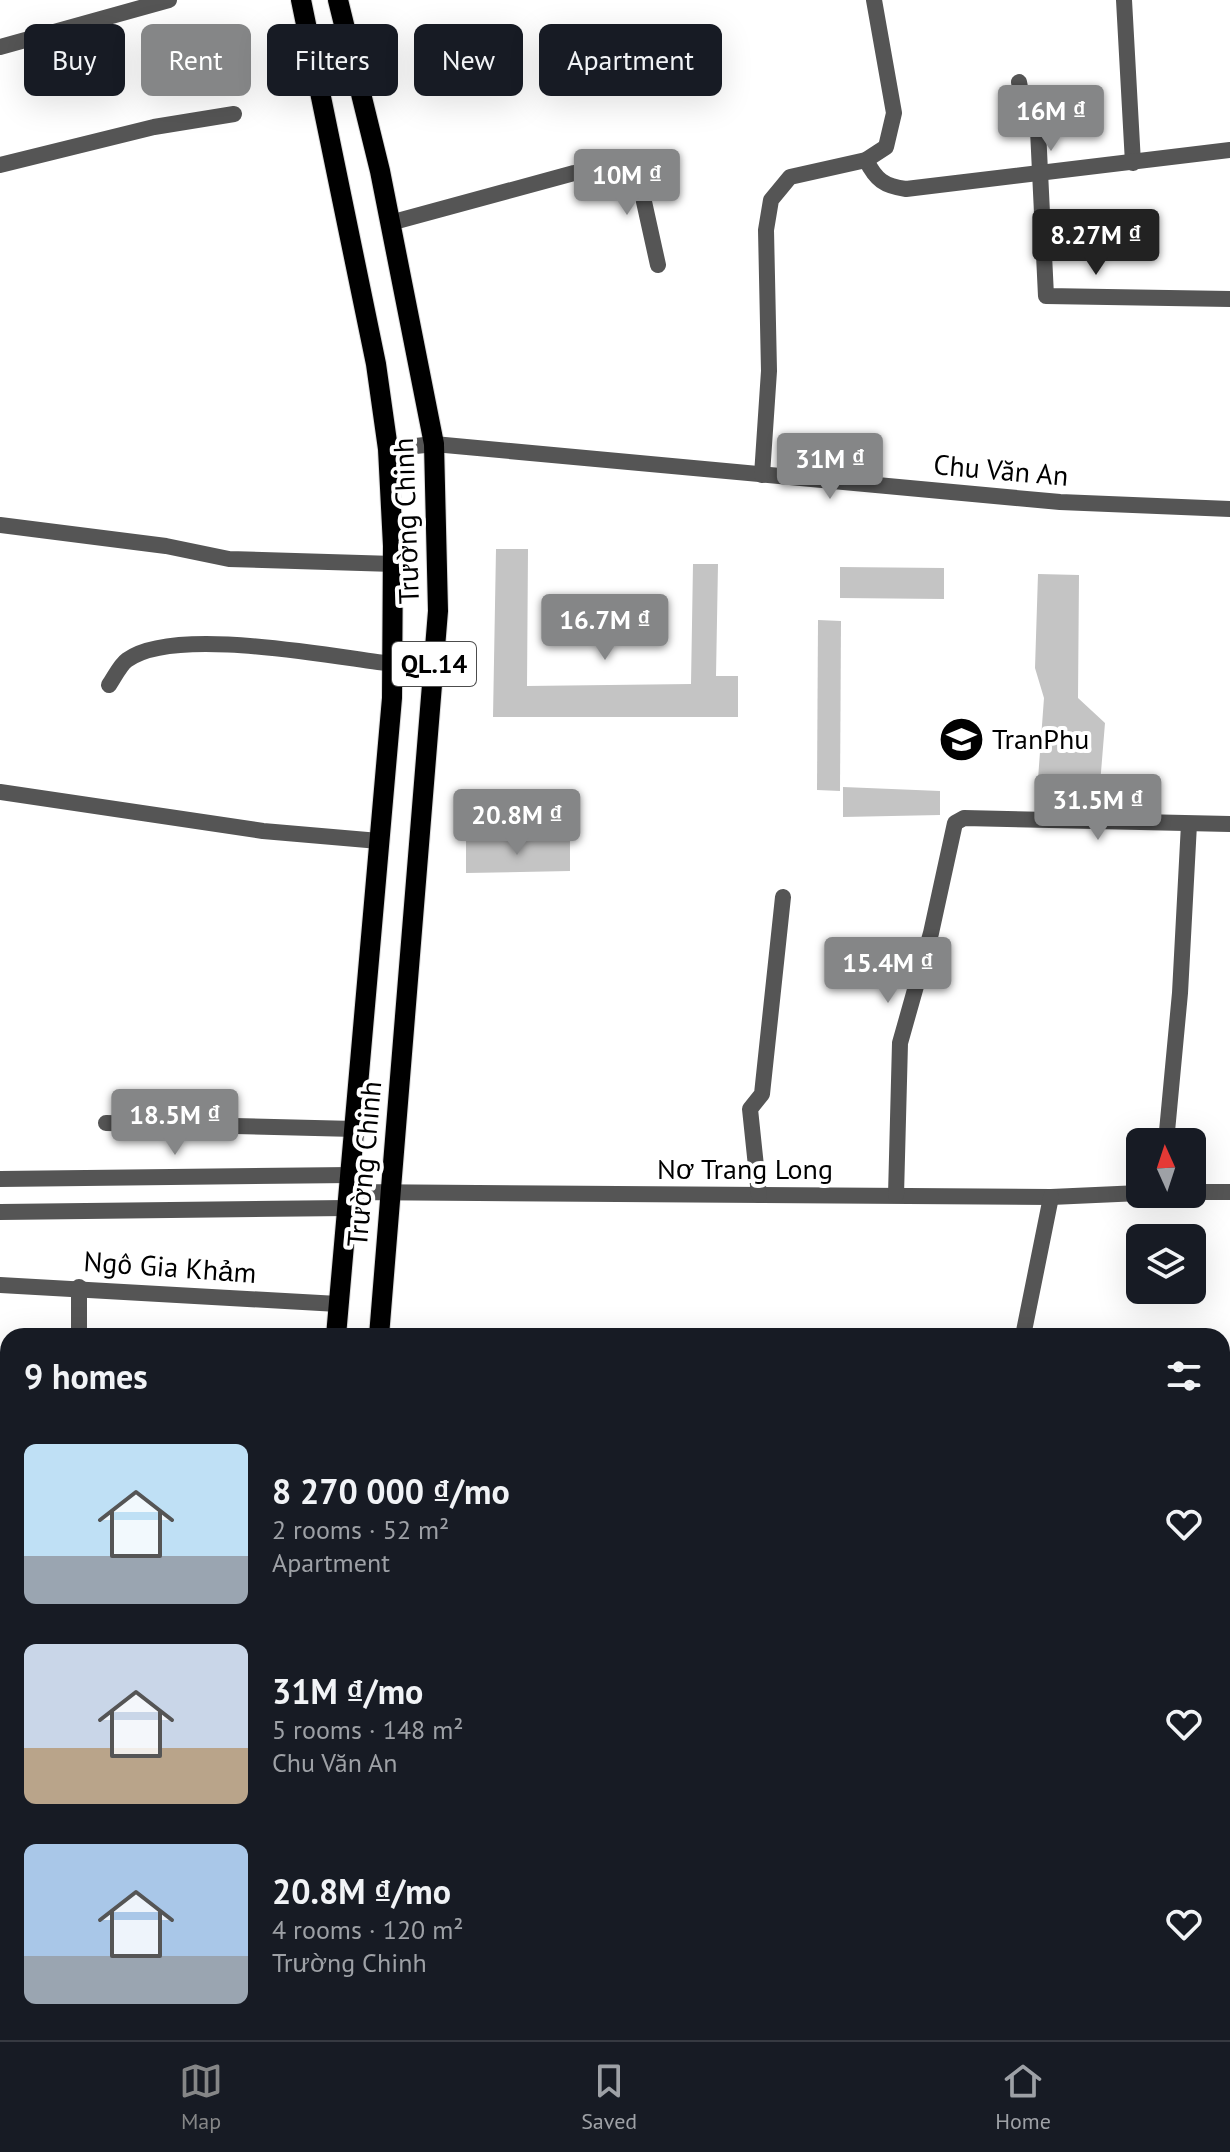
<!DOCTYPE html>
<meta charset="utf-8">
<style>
body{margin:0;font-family:"PT Sans",sans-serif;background:#20242c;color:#f1f3f6;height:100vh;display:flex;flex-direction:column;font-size:30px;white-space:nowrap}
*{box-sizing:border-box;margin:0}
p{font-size:26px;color:#9ea1a6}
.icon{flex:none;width:44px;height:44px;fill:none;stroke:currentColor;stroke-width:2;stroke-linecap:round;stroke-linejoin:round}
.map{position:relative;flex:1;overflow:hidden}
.sheet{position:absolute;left:0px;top:1328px;width:1230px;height:712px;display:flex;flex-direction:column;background:#171b24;border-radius:24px 24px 0 0;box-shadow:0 8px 32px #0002}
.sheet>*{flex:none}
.top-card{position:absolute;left:24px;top:24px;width:800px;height:72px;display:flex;gap:16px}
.needle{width:52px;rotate:357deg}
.tools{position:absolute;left:1126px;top:1128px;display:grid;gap:16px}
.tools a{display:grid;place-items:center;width:80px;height:80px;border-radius:12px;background:#171b24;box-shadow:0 8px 32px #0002;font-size:40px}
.price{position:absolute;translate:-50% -68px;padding:0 18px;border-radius:8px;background:#858687;color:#fff;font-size:26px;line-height:52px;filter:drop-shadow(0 2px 4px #0008)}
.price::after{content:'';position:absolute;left:50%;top:48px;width:24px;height:18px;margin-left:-12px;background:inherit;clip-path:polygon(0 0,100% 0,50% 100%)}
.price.current{background:#222;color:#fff}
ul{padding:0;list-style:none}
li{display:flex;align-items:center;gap:24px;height:200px;padding:0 24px}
li span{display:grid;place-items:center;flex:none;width:224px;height:160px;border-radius:12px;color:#555}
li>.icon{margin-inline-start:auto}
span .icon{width:96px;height:96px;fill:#fffc;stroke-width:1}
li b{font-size:34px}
h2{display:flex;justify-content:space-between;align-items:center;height:96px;padding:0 24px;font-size:34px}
.tag{padding:0 28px;border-radius:12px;background:#171b24;box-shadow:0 8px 32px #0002;font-size:28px;line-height:72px}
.tag.current{background:#858687;color:#fff}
.tab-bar{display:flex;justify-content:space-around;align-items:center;height:112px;border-top:2px solid #363941;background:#171b24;font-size:22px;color:#9ea1a6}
.tab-bar a{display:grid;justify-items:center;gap:4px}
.tab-bar .current{color:#858687}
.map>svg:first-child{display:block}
.building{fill:#c4c4c4}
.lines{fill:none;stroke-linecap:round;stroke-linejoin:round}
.primary-casing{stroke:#dbdbdb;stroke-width:22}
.service{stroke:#555;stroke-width:10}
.minor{stroke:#555;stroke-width:16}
.tertiary{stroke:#555;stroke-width:16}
.primary{stroke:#000;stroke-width:20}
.labels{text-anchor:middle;stroke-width:8;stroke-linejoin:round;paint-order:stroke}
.shield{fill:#fff;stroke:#4c4c4c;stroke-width:2}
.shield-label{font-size:26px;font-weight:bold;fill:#000}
.street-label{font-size:28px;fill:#000;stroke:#fff}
.poi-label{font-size:28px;fill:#000;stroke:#fff;text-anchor:start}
</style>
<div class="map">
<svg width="1230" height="2040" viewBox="0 0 1230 2040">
<rect width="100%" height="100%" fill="#fff"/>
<g class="building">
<polygon points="496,549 528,549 527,686 691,684 693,564 718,564 716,676 738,676 738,717 493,717"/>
<polygon points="840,567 944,568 944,599 840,598"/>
<polygon points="1038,574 1079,575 1078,698 1105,723 1098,809 1036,806 1044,698 1035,668"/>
<polygon points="818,620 841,621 840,791 817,790"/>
<polygon points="843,787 940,791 940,815 843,817"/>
<polygon points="466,841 570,841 570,871 466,873"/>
</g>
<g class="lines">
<defs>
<g id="primary">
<polyline points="301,0 376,364 388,449 393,546 392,698 336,1336"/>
<polyline points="338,0 380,171 434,444 438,611 379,1336"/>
<polyline points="285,2040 285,2032"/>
<polyline points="327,2040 328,2032"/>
</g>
</defs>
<use href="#primary" class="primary-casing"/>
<g class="service">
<polyline points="1222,1699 1230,1701"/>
<polyline points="1222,1816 1230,1781"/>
<polyline points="1222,2028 1230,2030"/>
</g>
<g class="minor">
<polyline points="1124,0 1133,163"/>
<polyline points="0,47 169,0"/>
<polyline points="1019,82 1026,120 1038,130 1046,296 1230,299"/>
<path d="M866 160C876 180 884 186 906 189L1230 150"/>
<polyline points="0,165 154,127 234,114"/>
<polyline points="390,223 574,173 635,161 658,265"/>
<polyline points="388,449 434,444 1060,502 1230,509"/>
<polyline points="762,475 769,371 766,230 771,200 790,177 866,160 886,147 894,113 874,0"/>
<polyline points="0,525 166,546 229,559 394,564"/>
<path d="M109 685C114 678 120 665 127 660 174 625 333 657 393 664"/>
<polyline points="0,792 263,831 379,841"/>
<polyline points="106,1123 355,1129"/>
<polyline points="1166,1142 1180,993 1189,824"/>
<polyline points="349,1192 1051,1197 1140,1193"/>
<polyline points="1192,1192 1230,1192"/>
<polyline points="759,1195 750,1109 762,1094 783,897"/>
<polyline points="896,1195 900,1043 931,933 955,823 964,818 1230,824"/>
<polyline points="0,1285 338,1304"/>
<polyline points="79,1336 79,1287"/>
<polyline points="1023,1336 1051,1197"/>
<polyline points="5,1482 8,1501"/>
<polyline points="0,1786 8,1784"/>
<polyline points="0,1851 8,1849"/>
<polyline points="1222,1880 1230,1882"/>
<polyline points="432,2032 494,2040"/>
<polyline points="820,2040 821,2032"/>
<polyline points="960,2040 961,2032"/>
</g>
<g class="tertiary">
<polyline points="0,1179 351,1175"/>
<polyline points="0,1212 347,1208"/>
</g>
<use href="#primary" class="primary"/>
</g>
<defs>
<symbol id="school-disc" viewBox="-11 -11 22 22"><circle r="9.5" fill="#000" stroke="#fff"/><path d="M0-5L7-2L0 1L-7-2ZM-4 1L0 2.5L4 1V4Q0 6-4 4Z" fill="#fff"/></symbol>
</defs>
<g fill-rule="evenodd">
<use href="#school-disc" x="936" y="714" width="51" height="51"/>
</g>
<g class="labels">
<rect class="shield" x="392" y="642" width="84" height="44" rx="6"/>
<g class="shield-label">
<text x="434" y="673">QL.14</text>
</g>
<g class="street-label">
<text transform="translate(1001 470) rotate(5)" y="10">Chu Văn An</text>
<text transform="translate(406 521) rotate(-92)" y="10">Trường Chinh</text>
<text transform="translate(364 1164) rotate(-85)" y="10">Trường Chinh</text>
<text x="745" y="1179">Nơ Trang Long</text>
<text transform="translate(170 1267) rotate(4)" y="10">Ngô Gia Khảm</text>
</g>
<g class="poi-label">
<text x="992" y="749">TranPhu</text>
</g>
</g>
</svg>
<div class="tools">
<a><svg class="needle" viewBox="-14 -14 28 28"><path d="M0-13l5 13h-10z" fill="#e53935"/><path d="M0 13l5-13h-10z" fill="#9ea1a6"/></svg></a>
<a><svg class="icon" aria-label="layers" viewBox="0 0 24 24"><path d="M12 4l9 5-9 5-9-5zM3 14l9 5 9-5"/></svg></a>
</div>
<b class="price" style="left:1051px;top:153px">16M ₫</b>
<b class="price" style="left:627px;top:217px">10M ₫</b>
<b class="price current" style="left:1096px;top:277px">8.27M ₫</b>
<b class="price" style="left:830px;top:501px">31M ₫</b>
<b class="price" style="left:605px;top:662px">16.7M ₫</b>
<b class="price" style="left:1098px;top:842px">31.5M ₫</b>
<b class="price" style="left:517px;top:857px">20.8M ₫</b>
<b class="price" style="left:888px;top:1005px">15.4M ₫</b>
<b class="price" style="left:175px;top:1157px">18.5M ₫</b>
<div class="top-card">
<a class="tag">Buy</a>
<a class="tag current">Rent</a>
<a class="tag">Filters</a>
<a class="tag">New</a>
<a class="tag">Apartment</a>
</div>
<section class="sheet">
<h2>9 homes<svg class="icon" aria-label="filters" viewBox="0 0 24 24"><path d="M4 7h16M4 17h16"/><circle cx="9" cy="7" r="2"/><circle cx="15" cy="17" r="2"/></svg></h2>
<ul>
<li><span style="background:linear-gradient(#bfe0f5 70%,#9aa5b1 0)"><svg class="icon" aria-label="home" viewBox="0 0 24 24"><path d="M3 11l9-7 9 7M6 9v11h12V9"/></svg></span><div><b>8 270 000 ₫/mo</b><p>2 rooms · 52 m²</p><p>Apartment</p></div><svg class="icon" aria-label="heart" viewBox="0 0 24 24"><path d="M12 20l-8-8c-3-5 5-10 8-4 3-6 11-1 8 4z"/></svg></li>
<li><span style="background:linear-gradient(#c9d6e8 65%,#b9a48a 0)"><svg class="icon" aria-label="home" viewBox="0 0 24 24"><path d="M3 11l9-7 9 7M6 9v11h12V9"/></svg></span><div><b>31M ₫/mo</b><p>5 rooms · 148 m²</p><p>Chu Văn An</p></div><svg class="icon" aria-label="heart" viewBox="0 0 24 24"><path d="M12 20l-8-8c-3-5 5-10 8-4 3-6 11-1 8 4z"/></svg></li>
<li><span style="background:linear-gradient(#a9c7e8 70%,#9aa5b1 0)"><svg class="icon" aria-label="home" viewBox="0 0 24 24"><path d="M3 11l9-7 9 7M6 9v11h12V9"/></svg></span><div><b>20.8M ₫/mo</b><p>4 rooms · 120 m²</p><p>Trường Chinh</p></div><svg class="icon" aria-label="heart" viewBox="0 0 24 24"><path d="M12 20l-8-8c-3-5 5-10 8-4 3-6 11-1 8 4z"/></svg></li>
</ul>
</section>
</div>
<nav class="tab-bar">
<a class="current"><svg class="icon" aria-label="map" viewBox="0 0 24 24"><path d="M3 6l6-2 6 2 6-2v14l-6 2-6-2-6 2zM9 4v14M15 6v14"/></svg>Map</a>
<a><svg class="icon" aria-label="saved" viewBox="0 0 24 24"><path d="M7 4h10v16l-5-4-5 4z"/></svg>Saved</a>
<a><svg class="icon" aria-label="home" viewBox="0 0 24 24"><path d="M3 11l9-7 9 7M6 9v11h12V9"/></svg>Home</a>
</nav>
